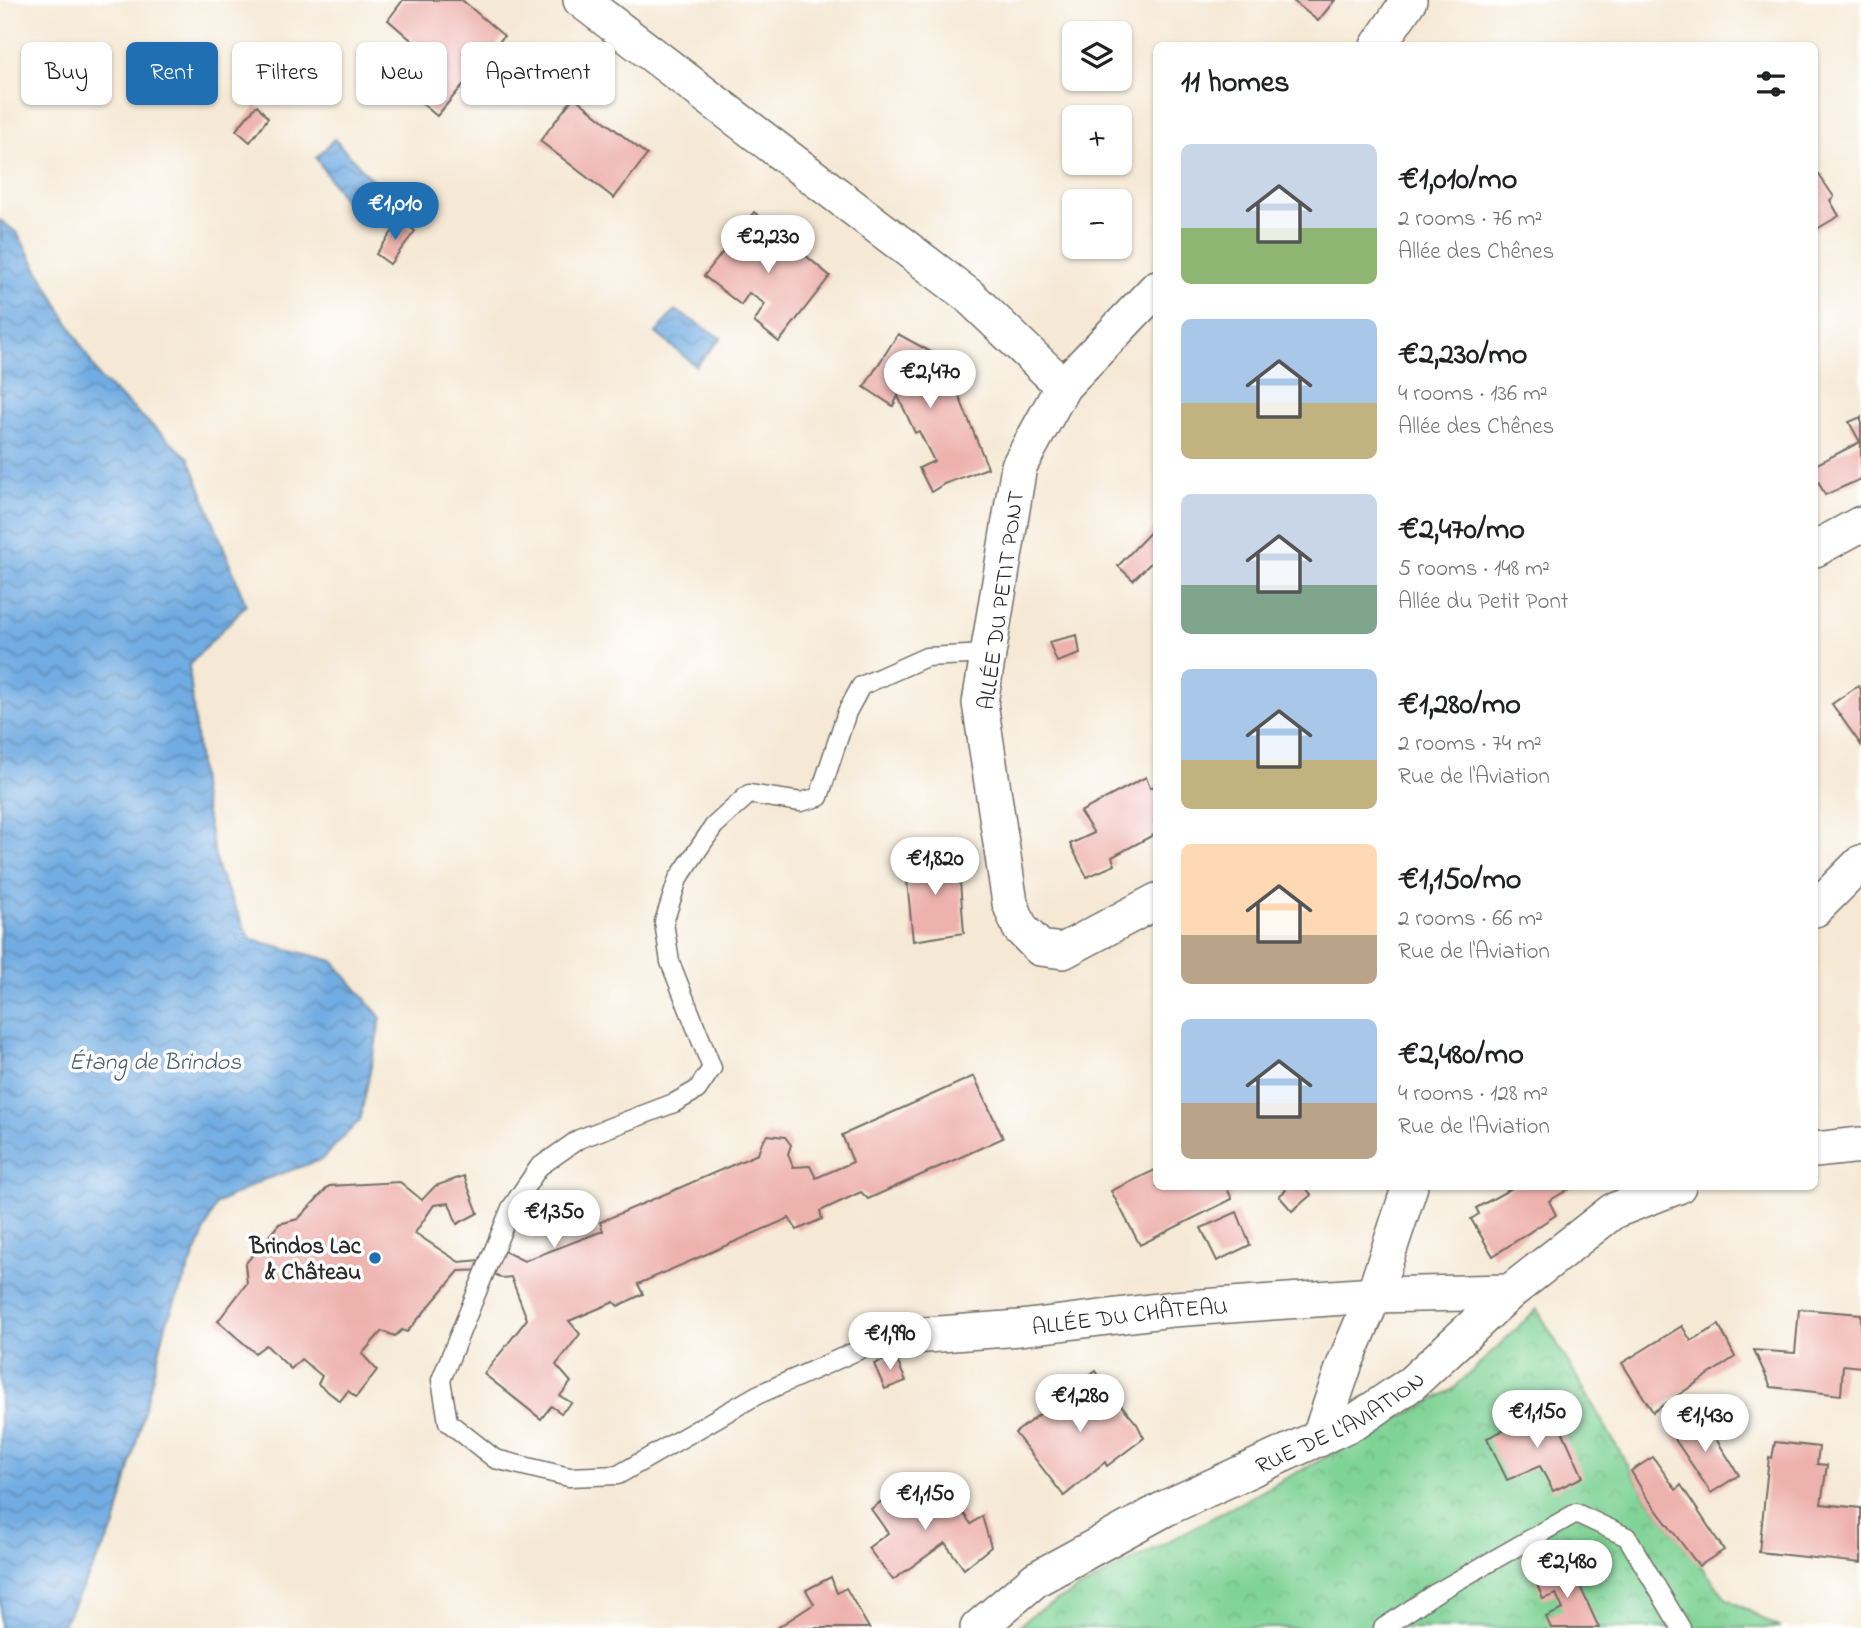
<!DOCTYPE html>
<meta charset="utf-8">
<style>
body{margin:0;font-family:"Indie Flower",sans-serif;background:#f2f2f2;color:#202124;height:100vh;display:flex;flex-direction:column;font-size:26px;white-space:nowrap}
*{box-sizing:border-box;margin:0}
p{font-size:23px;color:#757577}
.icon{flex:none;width:38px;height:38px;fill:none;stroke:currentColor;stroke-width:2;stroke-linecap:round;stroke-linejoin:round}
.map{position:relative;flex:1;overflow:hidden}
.side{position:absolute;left:1153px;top:42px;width:665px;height:1148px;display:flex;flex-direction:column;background:#fff;border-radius:10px;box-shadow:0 2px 5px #0004}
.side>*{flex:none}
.hud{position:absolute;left:21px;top:42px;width:665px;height:63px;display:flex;gap:14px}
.controls{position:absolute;left:1062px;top:21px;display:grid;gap:14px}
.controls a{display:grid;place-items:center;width:70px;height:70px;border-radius:10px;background:#fff;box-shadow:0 2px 5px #0004;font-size:35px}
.price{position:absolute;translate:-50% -60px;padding:0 16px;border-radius:24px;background:#fff;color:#222;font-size:23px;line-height:46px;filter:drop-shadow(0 2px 4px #0008)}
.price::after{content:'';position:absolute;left:50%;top:42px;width:21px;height:16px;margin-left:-10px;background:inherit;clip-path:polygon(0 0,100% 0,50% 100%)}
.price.on{background:#1f6fb2;color:#fff}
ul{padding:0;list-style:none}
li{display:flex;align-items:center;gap:21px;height:175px;padding:0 28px}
li span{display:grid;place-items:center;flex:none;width:196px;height:140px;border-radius:10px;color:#555}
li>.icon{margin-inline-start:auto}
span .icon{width:84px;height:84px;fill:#fffc;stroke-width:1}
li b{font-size:30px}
h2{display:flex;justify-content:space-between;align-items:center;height:84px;padding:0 28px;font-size:30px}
.tag{padding:0 24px;border-radius:10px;background:#fff;box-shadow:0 2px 5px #0004;font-size:24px;line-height:63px}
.tag.on{background:#1f6fb2;color:#fff}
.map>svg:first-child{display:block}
.park{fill:url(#park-crowns);stroke:#567f60;stroke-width:2}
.water{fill:url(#water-waves);stroke:#4e6c86;stroke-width:2}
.building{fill:#eeb2ad}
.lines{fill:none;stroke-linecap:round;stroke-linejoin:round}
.lane-casing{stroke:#726e66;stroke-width:21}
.street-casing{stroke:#726e66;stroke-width:38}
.lane{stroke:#fff;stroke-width:18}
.street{stroke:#fff;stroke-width:35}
.poi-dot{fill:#1f6fb2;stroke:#fff;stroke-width:2.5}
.labels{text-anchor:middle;stroke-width:7;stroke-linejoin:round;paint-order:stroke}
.street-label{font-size:23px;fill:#2b2b2b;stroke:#fff}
.poi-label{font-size:23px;font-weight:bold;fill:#2b2b2b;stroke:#fff;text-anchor:end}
.water-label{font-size:24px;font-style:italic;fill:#475f74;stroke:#fff}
</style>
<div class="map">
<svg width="1861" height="1628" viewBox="0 0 1861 1628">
<defs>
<pattern id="park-crowns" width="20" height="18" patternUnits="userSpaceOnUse" patternTransform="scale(1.75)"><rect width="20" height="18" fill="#80d396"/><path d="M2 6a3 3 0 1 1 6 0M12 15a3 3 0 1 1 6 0" fill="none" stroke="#6fb581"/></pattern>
<pattern id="water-waves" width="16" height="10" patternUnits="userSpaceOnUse" patternTransform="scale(1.75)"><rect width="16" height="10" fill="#71ace2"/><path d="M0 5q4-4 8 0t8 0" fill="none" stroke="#5d8cb7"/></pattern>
</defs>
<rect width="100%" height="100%" fill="#fff"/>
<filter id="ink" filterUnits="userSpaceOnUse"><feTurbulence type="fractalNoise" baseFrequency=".0143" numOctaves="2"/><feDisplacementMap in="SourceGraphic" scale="14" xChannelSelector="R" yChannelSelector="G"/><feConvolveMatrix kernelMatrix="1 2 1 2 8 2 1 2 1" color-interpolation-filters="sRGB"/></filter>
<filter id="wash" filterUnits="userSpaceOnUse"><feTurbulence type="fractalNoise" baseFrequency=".00686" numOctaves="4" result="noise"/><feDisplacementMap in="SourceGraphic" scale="28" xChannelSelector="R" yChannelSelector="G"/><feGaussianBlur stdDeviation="1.57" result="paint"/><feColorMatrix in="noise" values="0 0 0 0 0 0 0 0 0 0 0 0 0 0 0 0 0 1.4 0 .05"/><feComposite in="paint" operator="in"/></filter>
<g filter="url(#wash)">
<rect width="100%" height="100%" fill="#f5e9d5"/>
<polygon class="park" points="1537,1309 1645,1495 1727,1599 1780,1628 1017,1628 1034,1613 1452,1390"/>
<g class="water">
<polygon points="334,139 383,191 358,222 316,158"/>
<polygon points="0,220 17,233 101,380 189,458 246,605 189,665 202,794 218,871 250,939 333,961 381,1018 360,1120 321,1160 263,1180 216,1204 167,1321 115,1526 61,1628 0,1628"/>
<polygon points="675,310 721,338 696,366 656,333"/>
</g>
<g id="blocks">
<g class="building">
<polygon points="403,0 462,0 504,36 437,116 407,91 432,58 388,20"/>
<polygon points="1292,0 1335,0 1318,21"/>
<polygon points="574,97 647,155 614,198 540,141"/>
<polygon points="257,105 268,118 250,142 236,130"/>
<polygon points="1815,169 1834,197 1830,200 1839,216 1815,230"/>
<polygon points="754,212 830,276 779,342 754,322 765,304 749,293 741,305 704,276"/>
<polygon points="400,221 415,231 390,264 376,254"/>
<polygon points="898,334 944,359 988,468 944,484 931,492 919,468 934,461 919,431 915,433 898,396 893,406 864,387"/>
<polygon points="1861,417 1861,479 1825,495 1815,475 1815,465 1860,442 1849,422"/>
<polygon points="1157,525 1157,557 1133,580 1118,566"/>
<polygon points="1077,635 1080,654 1057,662 1049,642"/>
<polygon points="1858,686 1861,689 1861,745 1832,704"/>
<polygon points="1146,777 1150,788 1157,785 1157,818 1154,820 1157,833 1112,857 1115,865 1087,877 1070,844 1094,833 1080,812"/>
<polygon points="958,856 964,933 913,941 905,860"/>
<polygon points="974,1076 1003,1138 868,1199 861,1192 820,1211 822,1219 797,1230 789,1218 638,1284 643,1294 618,1306 614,1302 569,1321 580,1334 556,1365 571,1382 560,1396 572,1403 561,1413 551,1406 541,1419 484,1374 527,1319 511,1277 502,1278 487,1270 459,1271 407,1332 402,1330 395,1336 382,1331 362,1354 377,1370 356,1397 348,1391 340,1401 318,1384 322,1376 301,1359 291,1369 266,1345 255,1353 218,1321 247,1283 245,1264 279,1224 298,1219 329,1186 400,1182 422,1200 435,1186 464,1176 478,1213 457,1224 449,1203 434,1205 415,1233 459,1262 492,1259 502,1250 524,1261 603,1231 600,1222 758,1154 762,1142 768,1135 785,1137 791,1145 788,1154 793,1167 810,1166 816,1178 853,1162 842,1135"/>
<polygon points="1157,1169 1157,1186 1226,1186 1232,1199 1140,1245 1111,1191"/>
<polygon points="1283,1186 1305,1186 1311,1195 1292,1211 1279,1196 1286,1190"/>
<polygon points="1516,1186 1574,1186 1549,1201 1556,1215 1493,1256 1471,1219 1479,1214 1476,1208"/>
<polygon points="1237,1212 1250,1245 1217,1261 1201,1228"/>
<polygon points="1799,1309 1861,1314 1861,1367 1843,1365 1841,1395 1771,1387 1754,1350 1795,1353"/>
<polygon points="1719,1325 1735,1357 1653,1412 1622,1363 1682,1326 1691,1341"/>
<polygon points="895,1356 906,1381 885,1389 874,1364"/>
<polygon points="1096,1371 1106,1387 1137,1424 1144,1438 1107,1466 1105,1462 1064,1496 1015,1433"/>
<polygon points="1552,1408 1583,1477 1553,1491 1540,1466 1507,1480 1487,1438"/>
<polygon points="1695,1416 1704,1431 1709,1428 1739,1475 1711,1493 1670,1432"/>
<polygon points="1775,1442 1819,1447 1817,1464 1827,1465 1821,1504 1861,1508 1861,1563 1759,1552 1769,1457 1772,1458"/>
<polygon points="1653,1457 1676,1490 1681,1485 1724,1550 1699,1566 1645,1495 1631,1471"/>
<polygon points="904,1485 920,1508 946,1488 971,1524 982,1516 991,1547 964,1569 945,1543 893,1580 868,1548 888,1533 871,1509"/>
<polygon points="1570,1564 1599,1628 1551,1628 1546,1617 1563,1609 1556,1594 1543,1599 1535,1580"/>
<polygon points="831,1577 837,1593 846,1588 869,1628 777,1628 814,1604 806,1590"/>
</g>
</g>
</g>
<g filter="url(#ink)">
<use href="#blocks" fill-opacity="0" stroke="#726e66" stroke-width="2"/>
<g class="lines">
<defs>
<g id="lane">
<polyline points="886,1338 757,1395 618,1475 569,1477 495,1459 448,1422 441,1380 511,1208 539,1167 579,1139 674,1103 697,1090 712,1068 670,962 664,922 678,879 714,826 749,794 801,802 819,797 847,712 861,686 926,657 988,654"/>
<polyline points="1383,1628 1434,1594 1576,1513 1627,1537 1681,1628"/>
</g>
<g id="street">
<polyline points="581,0 969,296 1063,386"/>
<polyline points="1378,46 1409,0"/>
<polyline points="1157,288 1063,386 1019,466 980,703 1010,903 1020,928 1040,948 1063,951 1157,901"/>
<polyline points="1815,549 1861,524"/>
<polyline points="1815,909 1861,863"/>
<polyline points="1815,1150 1861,1145"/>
<path id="s1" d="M886 1338 1020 1328 1173 1309 1374 1295 1510 1292"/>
<polyline points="1319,1439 1345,1363 1374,1295 1410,1186"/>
<path id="s2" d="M978 1628 1036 1579 1166 1508 1358 1420 1412 1383 1510 1292 1613 1211 1678 1186"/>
</g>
</defs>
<use href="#lane" class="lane-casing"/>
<use href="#street" class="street-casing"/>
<use href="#lane" class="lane"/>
<use href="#street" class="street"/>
</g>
</g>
<circle class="poi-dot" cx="375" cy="1258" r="7"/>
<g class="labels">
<g class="street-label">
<text transform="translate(1000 600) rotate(-82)" y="8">ALLÉE DU PETIT PONT</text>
<text dy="8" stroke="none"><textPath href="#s1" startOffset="245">ALLÉE DU CHÂTEAU</textPath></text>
<text dy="8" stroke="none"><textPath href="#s2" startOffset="418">RUE DE L'AVIATION</textPath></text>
</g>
<g class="poi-label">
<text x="361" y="1253">Brindos Lac<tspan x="361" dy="26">&amp; Château</tspan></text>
</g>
<g class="water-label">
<text x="155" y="1069">Étang de Brindos</text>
</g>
</g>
</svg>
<div class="controls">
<a><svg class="icon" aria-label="layers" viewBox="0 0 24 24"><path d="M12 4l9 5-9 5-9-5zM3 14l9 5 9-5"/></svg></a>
<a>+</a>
<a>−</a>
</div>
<b class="price on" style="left:395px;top:242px">€1,010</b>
<b class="price" style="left:768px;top:275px">€2,230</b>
<b class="price" style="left:930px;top:410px">€2,470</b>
<b class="price" style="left:935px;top:897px">€1,820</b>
<b class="price" style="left:554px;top:1250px">€1,350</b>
<b class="price" style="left:890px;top:1372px">€1,990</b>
<b class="price" style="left:1080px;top:1434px">€1,280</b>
<b class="price" style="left:1537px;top:1450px">€1,150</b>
<b class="price" style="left:1705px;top:1454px">€1,430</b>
<b class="price" style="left:925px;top:1532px">€1,150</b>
<b class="price" style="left:1567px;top:1600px">€2,480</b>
<div class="hud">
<a class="tag">Buy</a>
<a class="tag on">Rent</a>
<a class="tag">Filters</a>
<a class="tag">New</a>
<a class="tag">Apartment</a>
</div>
<section class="side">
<h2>11 homes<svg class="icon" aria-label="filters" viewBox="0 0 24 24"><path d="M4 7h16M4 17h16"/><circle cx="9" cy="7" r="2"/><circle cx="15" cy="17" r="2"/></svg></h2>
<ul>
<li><span style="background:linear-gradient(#c9d6e8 60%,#8fb573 0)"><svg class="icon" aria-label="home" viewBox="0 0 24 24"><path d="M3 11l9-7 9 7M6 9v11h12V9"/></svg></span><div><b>€1,010/mo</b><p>2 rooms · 76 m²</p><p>Allée des Chênes</p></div></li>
<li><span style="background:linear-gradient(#a9c7e8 60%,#c2b280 0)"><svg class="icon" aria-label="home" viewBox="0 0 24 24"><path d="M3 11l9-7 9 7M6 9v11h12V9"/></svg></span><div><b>€2,230/mo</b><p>4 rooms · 136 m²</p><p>Allée des Chênes</p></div></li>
<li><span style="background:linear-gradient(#c9d6e8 65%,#7fa58c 0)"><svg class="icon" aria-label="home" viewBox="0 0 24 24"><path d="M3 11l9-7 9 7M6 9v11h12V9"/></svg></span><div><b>€2,470/mo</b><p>5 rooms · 148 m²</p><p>Allée du Petit Pont</p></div></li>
<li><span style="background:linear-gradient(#a9c7e8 65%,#c2b280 0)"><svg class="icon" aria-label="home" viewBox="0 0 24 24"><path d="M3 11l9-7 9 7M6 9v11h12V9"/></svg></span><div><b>€1,280/mo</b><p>2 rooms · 74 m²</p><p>Rue de l'Aviation</p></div></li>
<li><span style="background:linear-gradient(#ffd9b3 65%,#b9a48a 0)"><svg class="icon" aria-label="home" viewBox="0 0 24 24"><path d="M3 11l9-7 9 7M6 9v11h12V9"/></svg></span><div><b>€1,150/mo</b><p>2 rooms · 66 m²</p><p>Rue de l'Aviation</p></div></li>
<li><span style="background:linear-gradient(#a9c7e8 60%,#b9a48a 0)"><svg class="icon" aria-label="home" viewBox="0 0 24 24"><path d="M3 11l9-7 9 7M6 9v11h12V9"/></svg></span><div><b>€2,480/mo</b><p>4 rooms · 128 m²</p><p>Rue de l'Aviation</p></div></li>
</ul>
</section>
</div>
